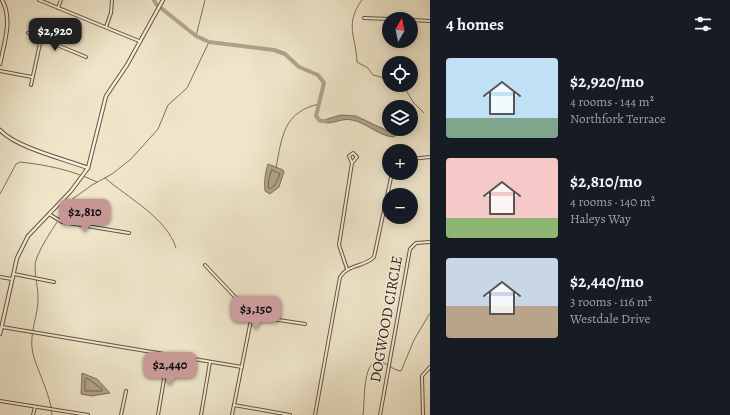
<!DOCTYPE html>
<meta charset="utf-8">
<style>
body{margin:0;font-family:Alegreya,serif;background:#242831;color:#f1f3f6;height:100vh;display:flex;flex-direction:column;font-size:15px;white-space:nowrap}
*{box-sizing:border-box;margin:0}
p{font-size:13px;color:#9ea1a6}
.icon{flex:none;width:22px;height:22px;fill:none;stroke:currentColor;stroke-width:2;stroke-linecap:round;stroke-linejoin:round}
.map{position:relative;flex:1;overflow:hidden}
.panel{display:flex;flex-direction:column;background:#171b24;width:300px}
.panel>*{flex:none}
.needle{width:26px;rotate:9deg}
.buttons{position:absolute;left:382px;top:12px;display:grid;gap:8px}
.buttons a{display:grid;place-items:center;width:36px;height:36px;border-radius:50%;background:#171b24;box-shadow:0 2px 10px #0003;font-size:20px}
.price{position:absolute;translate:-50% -34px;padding:0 9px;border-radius:8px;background:#c59692;color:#111;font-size:13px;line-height:26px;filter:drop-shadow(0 1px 2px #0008)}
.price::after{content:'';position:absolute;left:50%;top:24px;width:12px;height:9px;margin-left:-6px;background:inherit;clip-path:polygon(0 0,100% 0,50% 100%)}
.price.current{background:#222;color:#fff}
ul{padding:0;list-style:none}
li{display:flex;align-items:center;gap:12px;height:100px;padding:0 16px}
li span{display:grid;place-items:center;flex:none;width:112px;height:80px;border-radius:4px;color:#555}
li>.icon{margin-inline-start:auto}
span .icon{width:48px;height:48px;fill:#fffc;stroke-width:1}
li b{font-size:17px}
h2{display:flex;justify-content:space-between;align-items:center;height:48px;padding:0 16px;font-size:17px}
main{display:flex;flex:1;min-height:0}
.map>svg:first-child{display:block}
.water{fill:#b1a38b;stroke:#816f5b}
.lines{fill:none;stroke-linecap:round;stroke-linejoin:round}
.shore{stroke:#74624e;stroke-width:1}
.stream{stroke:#816f5b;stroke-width:1}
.river{stroke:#b1a38b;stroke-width:4}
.minor-casing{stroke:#665240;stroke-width:4}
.tertiary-casing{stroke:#665240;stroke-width:4.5}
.minor{stroke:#f5efdd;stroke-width:2}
.tertiary{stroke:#f5efdd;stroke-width:2.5}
.labels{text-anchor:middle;stroke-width:3;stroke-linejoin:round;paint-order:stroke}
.street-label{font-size:15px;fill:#382012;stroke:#f5efdd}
</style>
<main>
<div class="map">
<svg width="430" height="415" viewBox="0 0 430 415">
<rect width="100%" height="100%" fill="#efe6ca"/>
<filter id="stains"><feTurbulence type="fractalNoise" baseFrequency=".005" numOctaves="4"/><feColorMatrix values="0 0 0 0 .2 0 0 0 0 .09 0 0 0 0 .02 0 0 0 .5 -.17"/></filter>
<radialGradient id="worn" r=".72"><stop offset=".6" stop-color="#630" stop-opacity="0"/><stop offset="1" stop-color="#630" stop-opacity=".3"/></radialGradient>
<g class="water">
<path d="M341 115 356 116 388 131 408 129 393 137C377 135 367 123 352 120 341 117 330 127 320 121Z"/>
<path d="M268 164 283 170 284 172 279 187 270 194 265 191C264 182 265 173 268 164Z"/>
<polygon points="82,373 97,379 110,393 92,396 81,394"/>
</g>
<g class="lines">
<g class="shore">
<polygon points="272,170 280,174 275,185 270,189 268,188 269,178"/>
<polygon points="87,378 102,389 102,391 85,391 85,380"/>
</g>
<g class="stream">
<path d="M362 0C344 25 356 36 357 62L368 68 373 75 389 79"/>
<polyline points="196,36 205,0"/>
<polyline points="403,85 413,102 424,113"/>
<path d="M276 168C282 137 283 112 319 104"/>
<path d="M105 178C128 198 167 218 176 248"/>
<path d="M0 194 16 164 20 162C47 165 72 170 97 182"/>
<polyline points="58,219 71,200 92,185 112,174 131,159 158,129 168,105 187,88 209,42"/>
<path d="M52 415C51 395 38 373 33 354 28 333 39 316 38 296 38 284 32 268 37 257 42 245 50 233 57 222"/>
<path d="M363 415C365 404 362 361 378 362 387 362 392 370 401 371L414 340 430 313"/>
</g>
<polyline class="river" points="154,0 156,4 196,36 209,42 274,50 285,54 299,67 318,75 324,83 316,116 320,121 326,121"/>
<defs>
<g id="minor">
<polyline points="39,0 139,41"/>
<polyline points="58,8 61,0"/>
<polyline points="364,18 389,19"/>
<polyline points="411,20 430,21"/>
<polyline points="106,27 111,13 112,0"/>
<polyline points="28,33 86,57"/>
<polyline points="0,71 32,77"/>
<polyline points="31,85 41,39"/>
<polyline points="411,159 430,157"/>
<polyline points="49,214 62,222 129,233"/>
<polyline points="205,265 252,315 232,415"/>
<polyline points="347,269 339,245 352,163 349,156 353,153 357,157 352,163"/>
<polyline points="14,274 54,282"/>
<polyline points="0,277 12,279"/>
<polyline points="252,316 305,324"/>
<polyline points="2,327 242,367"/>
<polyline points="0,401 88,415"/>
<polyline points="234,405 290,415"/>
<polyline points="33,415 35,407"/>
<polyline points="121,415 126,391"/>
<polyline points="158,415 168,355"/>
<polyline points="201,415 210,362"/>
<path d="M315 415 340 277C348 264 365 267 374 257L392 173"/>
<polyline points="380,415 410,249 416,243 430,242"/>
<polyline points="423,415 422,376 430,367"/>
</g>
<g id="tertiary">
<path d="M0 64C4 44 13 19 2 0"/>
<path d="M0 130C17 148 64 159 88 168"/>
<polyline points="0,334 17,258 28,236 71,191 88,168 106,96 127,65 163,0"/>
</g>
</defs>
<use href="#minor" class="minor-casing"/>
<use href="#tertiary" class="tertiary-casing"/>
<use href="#minor" class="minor"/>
<use href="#tertiary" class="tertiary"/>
</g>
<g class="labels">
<g class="street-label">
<text transform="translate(386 319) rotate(-80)" y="5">DOGWOOD CIRCLE</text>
</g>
</g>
<rect width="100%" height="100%" filter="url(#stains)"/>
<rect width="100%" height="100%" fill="url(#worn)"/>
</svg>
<div class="buttons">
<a><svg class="needle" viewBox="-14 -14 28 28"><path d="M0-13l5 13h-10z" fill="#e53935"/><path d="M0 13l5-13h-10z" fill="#9ea1a6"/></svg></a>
<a><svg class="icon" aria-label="locate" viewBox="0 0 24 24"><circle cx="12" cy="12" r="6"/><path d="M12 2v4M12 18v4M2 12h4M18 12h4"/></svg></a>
<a><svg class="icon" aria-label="layers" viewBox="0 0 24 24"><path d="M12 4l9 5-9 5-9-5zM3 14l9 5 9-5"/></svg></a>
<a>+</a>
<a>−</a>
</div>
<b class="price current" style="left:55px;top:52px">$2,920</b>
<b class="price" style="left:85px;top:233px">$2,810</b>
<b class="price" style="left:256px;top:330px">$3,150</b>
<b class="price" style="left:170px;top:386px">$2,440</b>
</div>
<section class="panel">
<h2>4 homes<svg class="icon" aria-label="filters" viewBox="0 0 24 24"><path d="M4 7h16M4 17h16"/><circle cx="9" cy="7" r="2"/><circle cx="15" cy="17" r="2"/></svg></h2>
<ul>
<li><span style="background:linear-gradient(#bfe0f5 75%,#7fa58c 0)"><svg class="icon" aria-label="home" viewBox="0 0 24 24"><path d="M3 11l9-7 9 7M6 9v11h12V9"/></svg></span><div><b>$2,920/mo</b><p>4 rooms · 144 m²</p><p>Northfork Terrace</p></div></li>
<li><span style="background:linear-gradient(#f6c9c9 75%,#8fb573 0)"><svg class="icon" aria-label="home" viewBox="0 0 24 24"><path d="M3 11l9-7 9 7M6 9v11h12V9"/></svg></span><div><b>$2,810/mo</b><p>4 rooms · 140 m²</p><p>Haleys Way</p></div></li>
<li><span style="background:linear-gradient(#c9d6e8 60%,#b9a48a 0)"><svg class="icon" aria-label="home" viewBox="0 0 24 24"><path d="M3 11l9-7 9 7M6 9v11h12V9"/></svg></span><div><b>$2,440/mo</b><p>3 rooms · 116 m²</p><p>Westdale Drive</p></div></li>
</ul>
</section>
</main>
